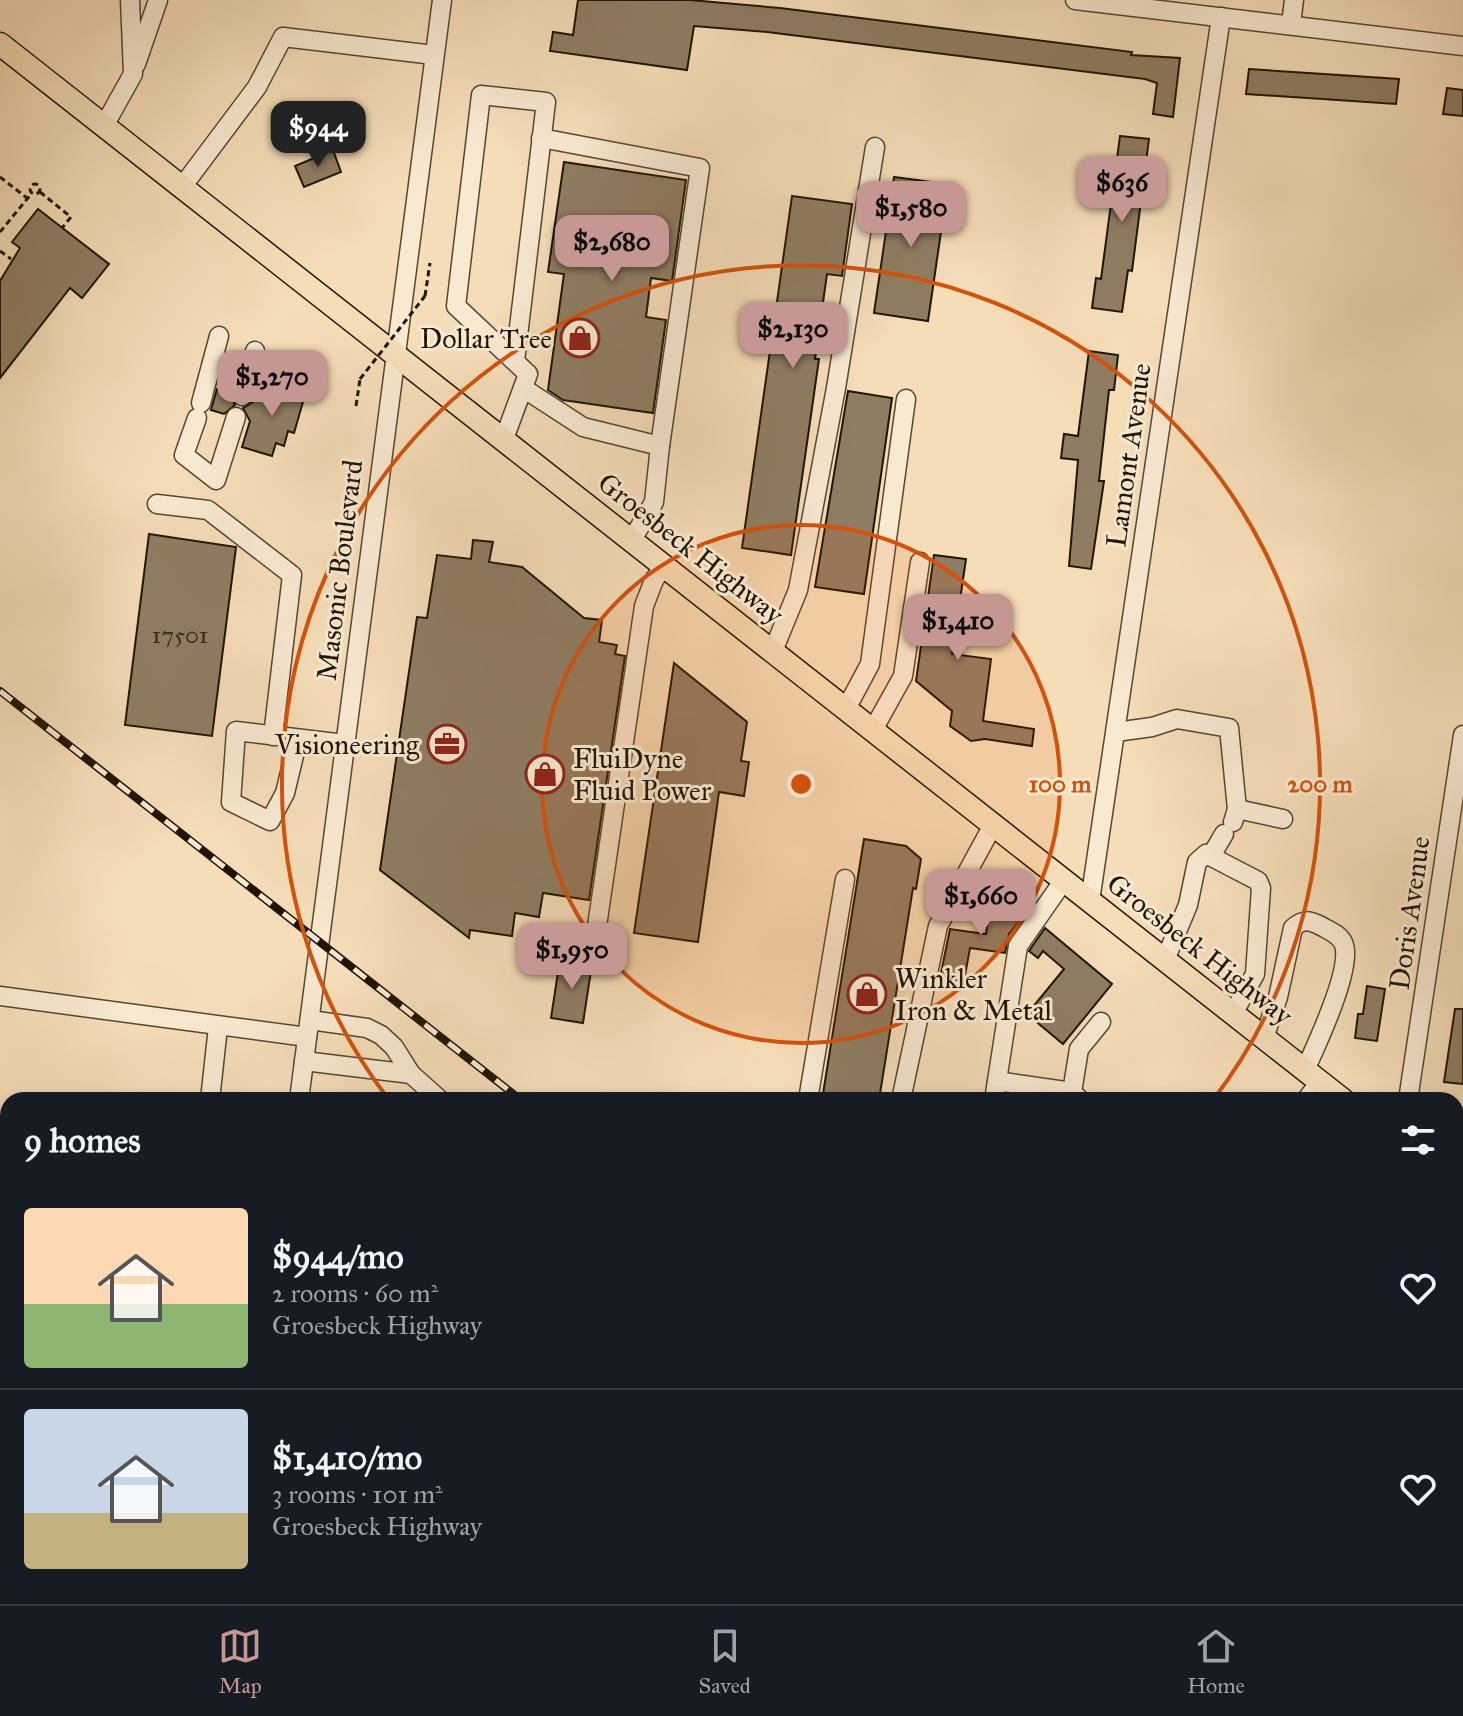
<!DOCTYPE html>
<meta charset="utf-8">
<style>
body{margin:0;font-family:"IM FELL Great Primer",serif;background:#242831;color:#f1f3f6;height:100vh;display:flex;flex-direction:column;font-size:30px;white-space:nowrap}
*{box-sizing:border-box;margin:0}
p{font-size:26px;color:#9ea1a6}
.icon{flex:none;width:44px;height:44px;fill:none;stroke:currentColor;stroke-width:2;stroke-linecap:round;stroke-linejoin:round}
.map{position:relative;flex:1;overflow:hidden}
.details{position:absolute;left:0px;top:1092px;width:1464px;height:512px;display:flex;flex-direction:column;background:#171b24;border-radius:24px 24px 0 0;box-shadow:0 4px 12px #0003}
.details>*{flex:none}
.price{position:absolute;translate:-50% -68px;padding:0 18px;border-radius:16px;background:#c59692;color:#111;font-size:26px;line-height:52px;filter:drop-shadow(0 2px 4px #0008)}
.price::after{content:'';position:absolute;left:50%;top:48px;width:24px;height:18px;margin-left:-12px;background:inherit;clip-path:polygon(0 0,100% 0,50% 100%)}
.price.active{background:#222;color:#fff}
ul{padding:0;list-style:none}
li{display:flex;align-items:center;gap:24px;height:200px;padding:0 24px}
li+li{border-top:2px solid #363941}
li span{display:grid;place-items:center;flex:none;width:224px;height:160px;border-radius:8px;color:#555}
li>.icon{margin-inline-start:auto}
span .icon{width:96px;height:96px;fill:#fffc;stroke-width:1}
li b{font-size:34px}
h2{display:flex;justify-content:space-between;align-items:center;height:96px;padding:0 24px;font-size:34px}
.tab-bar{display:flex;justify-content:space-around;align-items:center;height:112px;border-top:2px solid #363941;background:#171b24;font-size:22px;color:#9ea1a6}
.tab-bar a{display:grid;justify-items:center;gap:4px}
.tab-bar .active{color:#c59692}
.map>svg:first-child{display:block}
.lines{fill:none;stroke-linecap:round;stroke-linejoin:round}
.stream{stroke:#75644c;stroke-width:5}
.building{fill:#8f7d63;stroke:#211406;stroke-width:2}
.minor-casing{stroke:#564632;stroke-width:21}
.major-casing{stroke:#211406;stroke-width:25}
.path{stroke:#211406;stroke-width:3;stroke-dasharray:6 4;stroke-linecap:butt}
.minor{stroke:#f8e9d1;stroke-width:18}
.major{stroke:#f5ddb8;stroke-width:22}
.rail-casing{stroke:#211406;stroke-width:8}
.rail{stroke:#f8e9d1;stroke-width:5;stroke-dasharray:15;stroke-linecap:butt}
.path-bridge{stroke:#211406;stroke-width:3;stroke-dasharray:6 4;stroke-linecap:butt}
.ring{fill:none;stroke:#d4520b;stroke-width:4}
.labels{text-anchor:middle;stroke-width:6;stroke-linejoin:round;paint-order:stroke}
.number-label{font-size:24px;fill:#3c2e1d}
.poi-label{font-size:28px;fill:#211406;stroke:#f8e9d1;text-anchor:end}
.street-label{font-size:28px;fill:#211406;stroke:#f8e9d1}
.centre{fill:#d4520b;stroke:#f8e9d1;stroke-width:4}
.ring-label{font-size:24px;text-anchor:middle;font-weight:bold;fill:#d4520b;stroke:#f8e9d1;stroke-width:6;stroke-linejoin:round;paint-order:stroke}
</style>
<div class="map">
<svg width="1463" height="1604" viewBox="0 0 1463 1604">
<rect width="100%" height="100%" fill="#f5ddb8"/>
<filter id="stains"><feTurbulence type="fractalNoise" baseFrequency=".0025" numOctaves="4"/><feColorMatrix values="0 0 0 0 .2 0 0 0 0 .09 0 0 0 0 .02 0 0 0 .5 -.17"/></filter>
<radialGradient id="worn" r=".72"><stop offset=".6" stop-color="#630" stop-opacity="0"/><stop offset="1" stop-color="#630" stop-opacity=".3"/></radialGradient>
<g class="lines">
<g class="stream">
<polyline points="0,1380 8,1382"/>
<polyline points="615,1596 626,1604"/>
</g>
</g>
<g class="building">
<polygon points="578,0 690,0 780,8 1132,52 1131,55 1180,58 1173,117 1153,114 1157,83 1145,79 767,32 694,26 687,70 550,51 553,32 573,35"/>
<polygon points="1249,69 1399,79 1396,104 1246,94"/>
<polygon points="1447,88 1463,90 1463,116 1443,114"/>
<polygon points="1120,136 1149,139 1132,271 1128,270 1122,312 1092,308 1096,278 1101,279"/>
<polygon points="333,150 341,172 304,187 295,166"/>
<polygon points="564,162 686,180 672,281 651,278 646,317 666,320 653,413 563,400 548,390 564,274 548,272"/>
<polygon points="894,177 948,184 928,321 874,313"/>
<polygon points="792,196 852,204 842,276 827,274 815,359 819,359 791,555 742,548"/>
<polygon points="38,209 109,264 82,298 70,288 0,378 0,281 20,248 12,242"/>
<polygon points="1089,351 1118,355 1114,390 1109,390 1099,481 1104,481 1091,569 1069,566 1078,460 1061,458 1064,434 1078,436"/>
<polygon points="261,383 305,395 294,433 288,431 284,446 276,443 272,456 242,447 250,421 243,408 256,400"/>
<polygon points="217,389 230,393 235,405 224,414 211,410"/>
<polygon points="848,391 892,398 864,594 815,587"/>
<polygon points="149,534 236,547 212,736 125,725"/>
<polygon points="473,540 493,542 489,562 522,567 584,618 602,620 599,642 617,645 615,654 625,656 589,900 543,893 539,917 515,913 512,936 470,930 469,938 380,870 417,617 427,618 437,555 471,559"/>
<polygon points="934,555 966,559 952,654 991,659 983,721 1034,729 1032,746 985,739 971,741 950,726 952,711 916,681"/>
<polygon points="674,663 747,722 741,761 749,762 744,796 719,792 698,942 634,933"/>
<polygon points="864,839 906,846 921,859 916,889 913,888 879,1100 822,1100"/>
<polygon points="993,888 1026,913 1009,934 1005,953 970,948 964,981 940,978 950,929 986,934"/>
<polygon points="1045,928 1112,984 1063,1044 1027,1014 1064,969 1043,951 1038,958 1029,951"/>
<polygon points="560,959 592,964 583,1023 551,1018"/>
<polygon points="1367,986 1385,989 1377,1041 1355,1038 1358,1014 1363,1014"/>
<polygon points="1455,1009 1463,1009 1463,1084 1444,1082"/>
</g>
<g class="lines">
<defs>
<g id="minor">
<polyline points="1075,0 1463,46"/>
<polyline points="1291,24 1294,0"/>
<polyline points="136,64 158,0"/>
<polyline points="104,126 133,74 130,0"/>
<polyline points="541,138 700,168 660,446"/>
<polyline points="182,187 257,87 283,37 434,55"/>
<polyline points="523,388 583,427 660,446 654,502 632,540"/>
<polyline points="242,396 255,351"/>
<polyline points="201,403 219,336"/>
<polyline points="197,418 184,455 216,480 236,417"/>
<polyline points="504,439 528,374 456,306 481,95 546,102 515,361"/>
<polyline points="157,504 208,510 292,575 273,736"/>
<polyline points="773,651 798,590 836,388 875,147"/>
<polyline points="846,709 870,664 906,399"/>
<polyline points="873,730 903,676 920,562"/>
<polyline points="1116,732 1152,727 1177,719 1229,728 1237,809 1233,822"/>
<polyline points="298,739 285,793 270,821 231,802 236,731 345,744"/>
<polyline points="1237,809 1283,819"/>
<polyline points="1211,856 1224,834"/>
<polyline points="1090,901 1221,17"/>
<polyline points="596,933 644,606 654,580 664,566"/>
<polyline points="1165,960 1188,905 1197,862 1206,854 1258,881 1261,888 1255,974 1233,1014"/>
<polyline points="0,996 307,1037"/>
<polyline points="310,1020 367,1028 381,1035 394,1047 411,1074 440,1100"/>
<path d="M1264 1038 1278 997 1293 928C1303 919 1309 920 1321 926 1330 931 1341 935 1344 945 1352 970 1316 1046 1305 1070"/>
<polyline points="304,1061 411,1074"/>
<polyline points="997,1081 1072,1092 1080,1100"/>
<polyline points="1072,1092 1079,1049 1101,1022"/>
<polyline points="210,1100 218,1027"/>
<polyline points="299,1100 442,0"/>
<polyline points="808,1100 845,879"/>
<polyline points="901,1100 938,926 993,825"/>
<polyline points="994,1100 1018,946 1064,880"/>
<polyline points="1306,1100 1320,1082"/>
<polyline points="1408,1100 1463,735"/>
<polyline points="0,1351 8,1353"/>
<polyline points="1456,1501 1463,1501"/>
<polyline points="1045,1596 1055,1604"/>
<polyline points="234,1604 235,1596"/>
<polyline points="554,1604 560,1596"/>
</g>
<g id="major">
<polyline points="0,44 1343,1100"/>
<polyline points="1456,1189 1463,1195"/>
</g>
</defs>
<use href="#minor" class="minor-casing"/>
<use href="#major" class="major-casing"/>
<g class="path">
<polyline points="0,177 27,198"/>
<circle cx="35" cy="189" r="5"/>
<polyline points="40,192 71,217 62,228"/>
<polyline points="0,232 32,193"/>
<polyline points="0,251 11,259"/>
<polyline points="425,296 430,263"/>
<polyline points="356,406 360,379"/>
<polyline points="1410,1602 1410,1604"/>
<polyline points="1425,1602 1425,1604"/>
<polyline points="1441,1602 1441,1604"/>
<polyline points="1456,1602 1456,1604"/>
</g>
<use href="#minor" class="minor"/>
<use href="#major" class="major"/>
<defs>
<g id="rail">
<polyline points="0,691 521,1100"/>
<polyline points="1152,1596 1163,1604"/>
</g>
</defs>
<use href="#rail" class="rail-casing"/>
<use href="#rail" class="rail"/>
<polyline class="path-bridge" points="360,379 425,296"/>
</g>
<circle cx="801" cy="784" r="259" fill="#d4520b" fill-opacity=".12"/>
<g class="ring">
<circle cx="801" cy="784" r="259"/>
<path d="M389 1100A519 519 0 1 1 1213 1100"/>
</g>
<defs>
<symbol id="shop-ring" viewBox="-11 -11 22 22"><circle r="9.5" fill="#f8e9d1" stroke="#8f2418" stroke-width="1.5"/><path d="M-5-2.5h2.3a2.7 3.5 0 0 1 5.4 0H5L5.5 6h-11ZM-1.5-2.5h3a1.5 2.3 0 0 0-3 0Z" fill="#8f2418"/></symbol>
<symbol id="office-ring" viewBox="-11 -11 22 22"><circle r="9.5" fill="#f8e9d1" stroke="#8f2418" stroke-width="1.5"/><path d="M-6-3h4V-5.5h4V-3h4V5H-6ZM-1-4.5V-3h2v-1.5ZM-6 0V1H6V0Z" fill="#8f2418"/></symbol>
</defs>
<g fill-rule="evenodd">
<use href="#shop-ring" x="558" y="316" width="44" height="44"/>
<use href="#office-ring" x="425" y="722" width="44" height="44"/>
<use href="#shop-ring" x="523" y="752" width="44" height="44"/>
<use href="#shop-ring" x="845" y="972" width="44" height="44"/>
</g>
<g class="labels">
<g class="number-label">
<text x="180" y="643">17501</text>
</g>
<g class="poi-label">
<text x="552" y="348">Dollar Tree</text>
<text x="419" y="754">Visioneering</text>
<text x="573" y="768" text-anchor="start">FluiDyne<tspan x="573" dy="32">Fluid Power</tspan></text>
<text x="895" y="988" text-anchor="start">Winkler<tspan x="895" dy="32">Iron &amp; Metal</tspan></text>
</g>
<g class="street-label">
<text transform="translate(1128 455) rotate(-82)" y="10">Lamont Avenue</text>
<text transform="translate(691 548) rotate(38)" y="10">Groesbeck Highway</text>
<text transform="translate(339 570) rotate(-83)" y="10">Masonic Boulevard</text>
<text transform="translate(1409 913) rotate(-82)" y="10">Doris Avenue</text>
<text transform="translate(1200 949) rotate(38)" y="10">Groesbeck Highway</text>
</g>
</g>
<circle cx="801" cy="784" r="12" class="centre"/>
<g class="ring-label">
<text x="1060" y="792">100 m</text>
<text x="1320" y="792">200 m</text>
</g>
<rect width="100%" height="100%" filter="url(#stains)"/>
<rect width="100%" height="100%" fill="url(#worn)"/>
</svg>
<b class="price active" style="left:318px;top:169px">$944</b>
<b class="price" style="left:1122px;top:224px">$636</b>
<b class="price" style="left:911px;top:249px">$1,580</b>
<b class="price" style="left:612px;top:283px">$2,680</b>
<b class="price" style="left:793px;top:370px">$2,130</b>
<b class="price" style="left:272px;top:418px">$1,270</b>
<b class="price" style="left:958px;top:662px">$1,410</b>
<b class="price" style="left:981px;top:937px">$1,660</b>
<b class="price" style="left:572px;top:991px">$1,950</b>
<section class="details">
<h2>9 homes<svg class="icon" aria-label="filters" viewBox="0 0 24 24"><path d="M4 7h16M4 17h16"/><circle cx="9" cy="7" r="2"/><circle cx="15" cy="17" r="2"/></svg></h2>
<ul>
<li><span style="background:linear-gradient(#ffd9b3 60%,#8fb573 0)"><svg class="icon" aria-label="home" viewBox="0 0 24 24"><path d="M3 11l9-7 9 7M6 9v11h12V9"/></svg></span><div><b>$944/mo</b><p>2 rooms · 60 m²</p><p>Groesbeck Highway</p></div><svg class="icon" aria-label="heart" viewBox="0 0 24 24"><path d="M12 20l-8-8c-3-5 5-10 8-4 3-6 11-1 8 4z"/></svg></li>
<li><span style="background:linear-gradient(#c9d6e8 65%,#c2b280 0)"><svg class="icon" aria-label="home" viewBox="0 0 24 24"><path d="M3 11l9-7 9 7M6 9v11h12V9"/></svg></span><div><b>$1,410/mo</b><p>3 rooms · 101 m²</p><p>Groesbeck Highway</p></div><svg class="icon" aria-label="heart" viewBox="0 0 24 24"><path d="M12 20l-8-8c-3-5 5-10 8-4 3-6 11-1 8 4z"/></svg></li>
</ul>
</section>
</div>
<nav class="tab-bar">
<a class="active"><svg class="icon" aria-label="map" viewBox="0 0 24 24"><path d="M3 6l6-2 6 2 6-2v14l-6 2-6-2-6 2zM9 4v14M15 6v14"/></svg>Map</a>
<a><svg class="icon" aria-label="saved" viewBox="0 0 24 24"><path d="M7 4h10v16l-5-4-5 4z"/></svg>Saved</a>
<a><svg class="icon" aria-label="home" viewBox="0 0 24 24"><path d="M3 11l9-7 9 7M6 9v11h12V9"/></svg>Home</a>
</nav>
